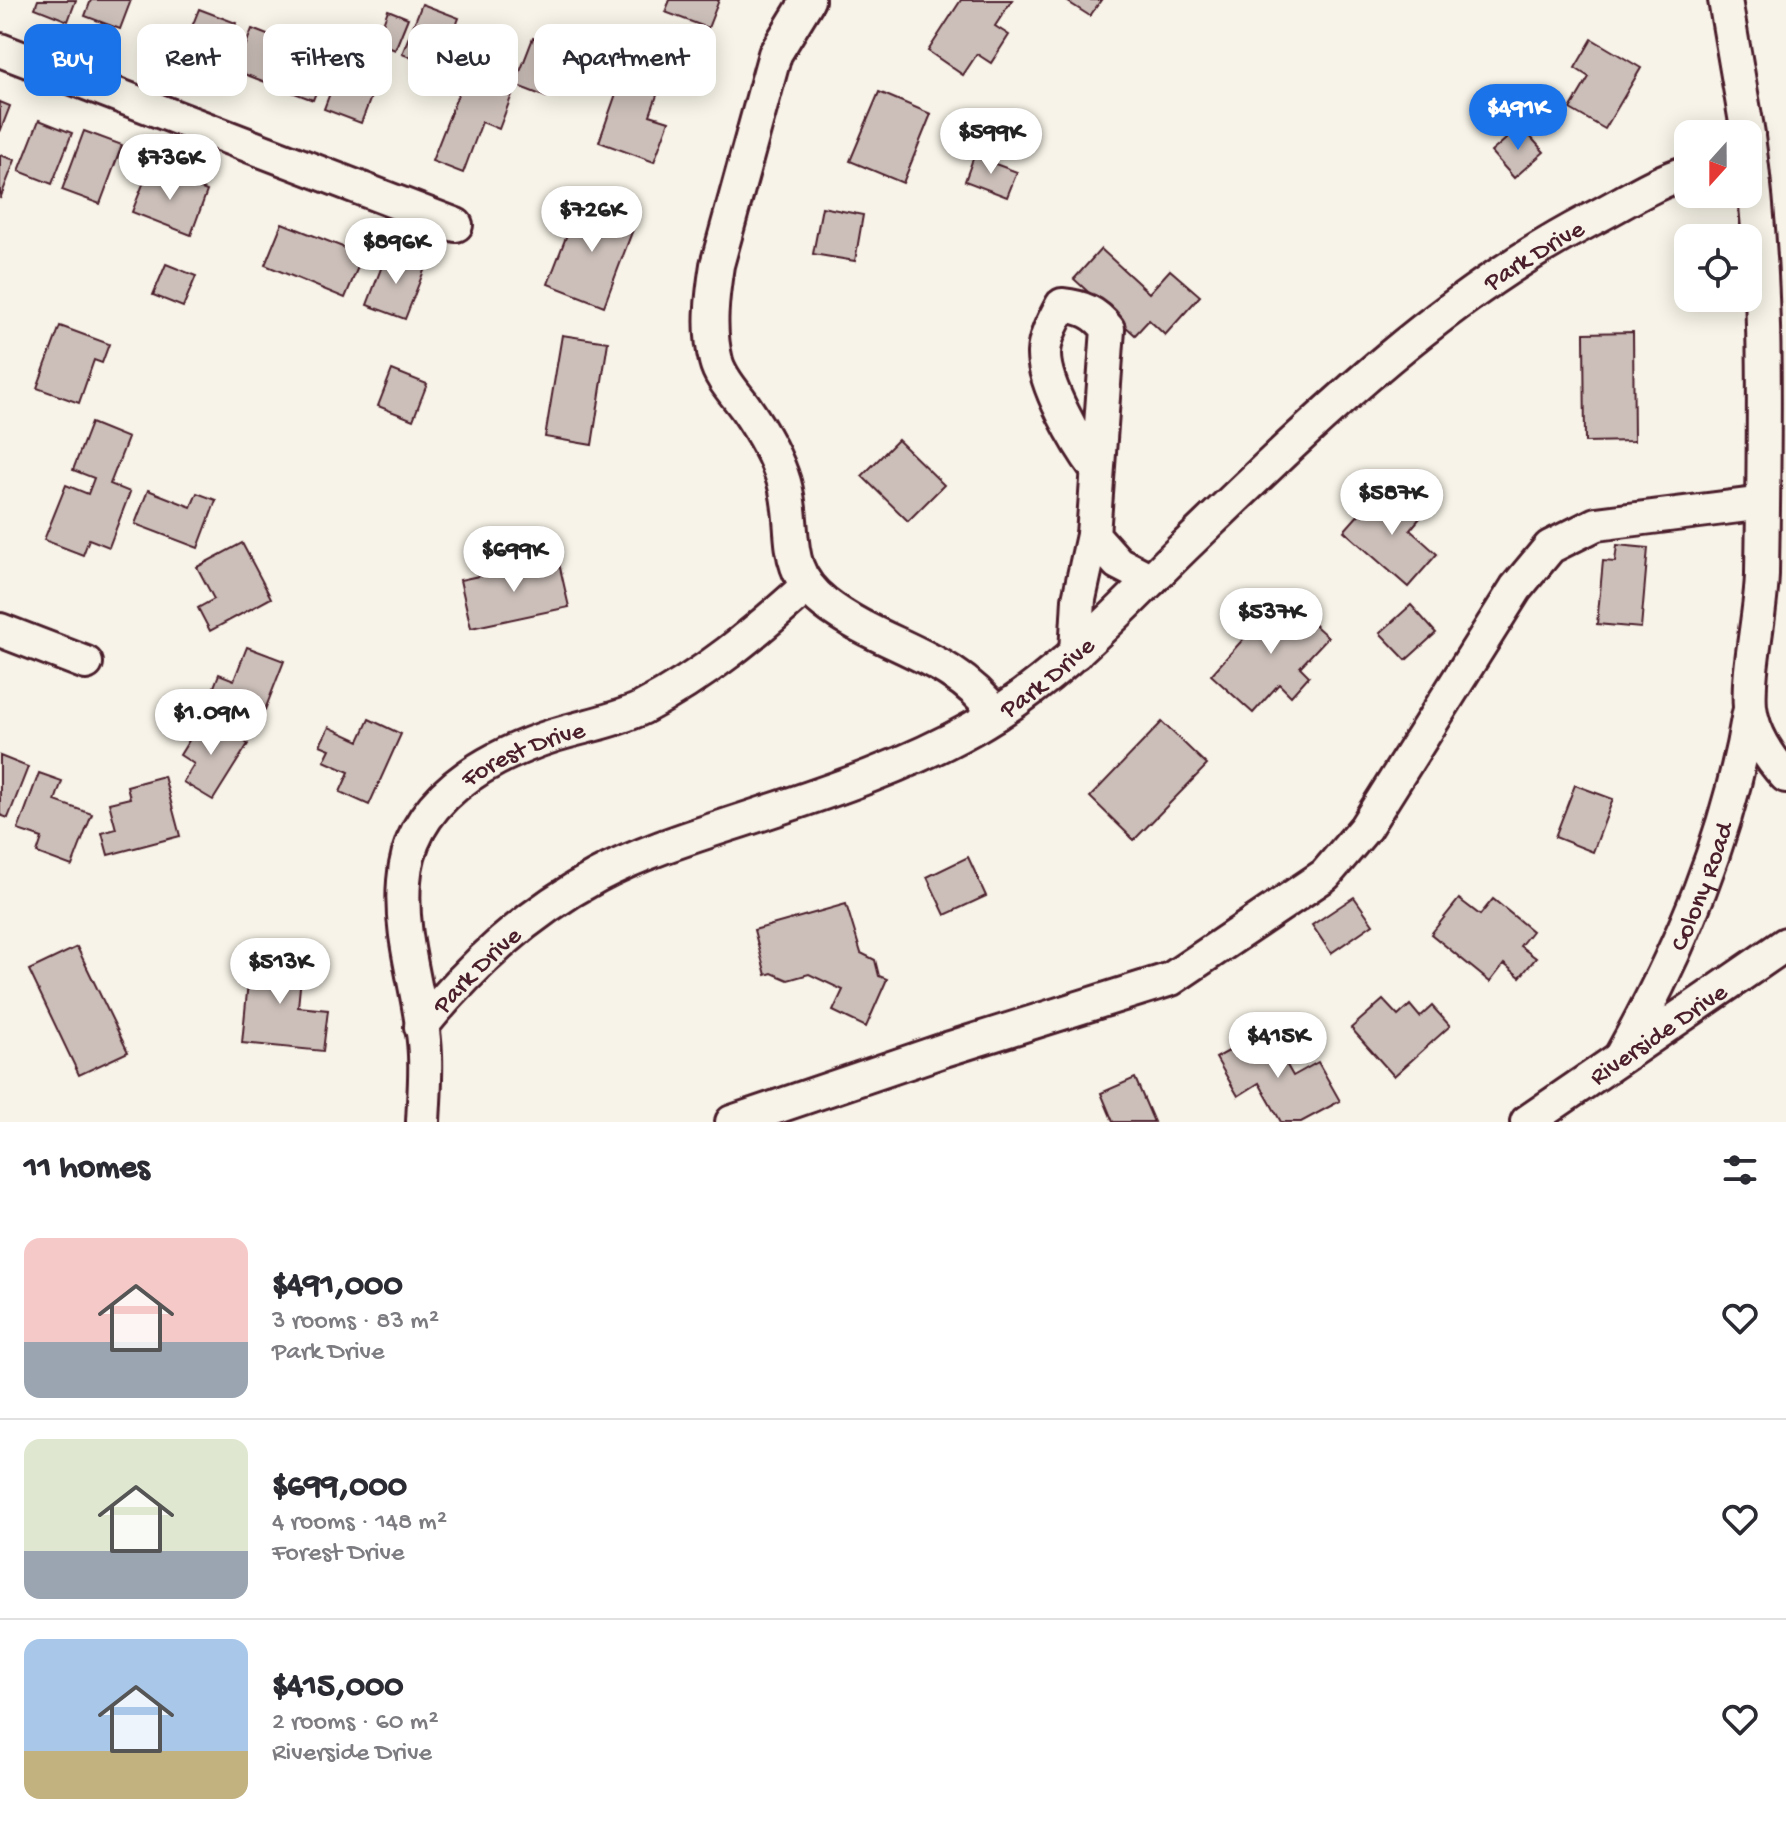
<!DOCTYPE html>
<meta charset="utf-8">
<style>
body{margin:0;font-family:"Gochi Hand",sans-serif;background:#f2f2f3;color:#2b2b33;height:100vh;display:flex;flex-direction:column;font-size:30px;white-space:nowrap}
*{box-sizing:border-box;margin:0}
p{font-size:26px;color:#7c7c81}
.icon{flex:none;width:44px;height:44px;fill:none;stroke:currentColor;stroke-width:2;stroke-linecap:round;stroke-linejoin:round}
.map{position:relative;height:1122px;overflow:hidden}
.details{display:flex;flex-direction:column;background:#fff;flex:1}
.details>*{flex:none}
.hud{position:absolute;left:24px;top:24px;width:800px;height:72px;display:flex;gap:16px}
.needle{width:52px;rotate:201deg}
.buttons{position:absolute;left:1674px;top:120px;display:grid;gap:16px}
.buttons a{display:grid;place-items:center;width:88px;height:88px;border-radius:16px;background:#fff;box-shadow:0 4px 20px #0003;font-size:40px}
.price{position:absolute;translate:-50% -68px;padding:0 18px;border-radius:28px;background:#fff;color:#222;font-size:26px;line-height:52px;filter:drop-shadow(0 2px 4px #0008)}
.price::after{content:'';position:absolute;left:50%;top:48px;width:24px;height:18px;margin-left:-12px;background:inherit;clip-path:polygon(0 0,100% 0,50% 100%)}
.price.current{background:#1a73e8;color:#fff}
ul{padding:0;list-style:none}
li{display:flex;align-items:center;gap:24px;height:200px;padding:0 24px}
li+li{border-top:2px solid #e1e1e2}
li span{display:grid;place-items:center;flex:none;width:224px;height:160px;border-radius:16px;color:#555}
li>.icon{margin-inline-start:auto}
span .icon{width:96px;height:96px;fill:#fffc;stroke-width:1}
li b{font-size:34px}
h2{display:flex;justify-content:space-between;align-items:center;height:96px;padding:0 24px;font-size:34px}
.tag{padding:0 28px;border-radius:16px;background:#fff;box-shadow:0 4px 20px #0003;font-size:28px;line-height:72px}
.tag.current{background:#1a73e8;color:#fff}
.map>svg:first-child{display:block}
.building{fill:#ccbfb9;stroke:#4a1f2b;stroke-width:2}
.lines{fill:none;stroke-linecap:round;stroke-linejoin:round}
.minor-casing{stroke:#4a1f2b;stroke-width:38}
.minor{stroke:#f7f3e8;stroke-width:32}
.labels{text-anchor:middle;stroke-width:6;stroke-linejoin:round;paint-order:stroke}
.street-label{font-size:26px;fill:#4a1f2b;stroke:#f7f3e8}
</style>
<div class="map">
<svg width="1786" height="1122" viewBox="0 0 1786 1122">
<rect width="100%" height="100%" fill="#f7f3e8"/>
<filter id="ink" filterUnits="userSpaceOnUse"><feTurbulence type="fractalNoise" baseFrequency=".0125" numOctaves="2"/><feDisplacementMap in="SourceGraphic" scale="16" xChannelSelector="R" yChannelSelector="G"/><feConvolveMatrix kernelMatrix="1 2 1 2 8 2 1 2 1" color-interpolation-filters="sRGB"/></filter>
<g filter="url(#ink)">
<g class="building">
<polygon points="38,0 76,0 68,21 35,8"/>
<polygon points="91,0 131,0 120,29 85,16"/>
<polygon points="670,0 719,0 708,28 665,12"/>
<polygon points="961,0 1012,0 995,26 1009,35 991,63 977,54 963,75 928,51"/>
<polygon points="1065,0 1101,0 1090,16"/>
<polygon points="422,4 459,18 440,69 402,54"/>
<polygon points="199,9 236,23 217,71 180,57"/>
<polygon points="388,10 408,18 395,50 376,42"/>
<polygon points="252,29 329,59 313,100 236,71"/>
<polygon points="533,38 564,51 546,97 515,85"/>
<polygon points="1592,39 1641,68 1605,129 1570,109 1589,77 1575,68"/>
<polygon points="630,54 667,67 650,115 669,121 654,162 599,142"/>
<polygon points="343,59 380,74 361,123 324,109"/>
<polygon points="466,74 513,92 499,129 482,122 463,173 432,161"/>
<polygon points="879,92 931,114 903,183 850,161"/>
<polygon points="0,102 10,106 0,132"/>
<polygon points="39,120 72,133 52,184 19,171"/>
<polygon points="1521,126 1544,152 1514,178 1491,152"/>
<polygon points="84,131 122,145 100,204 62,190"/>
<polygon points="0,155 15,160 0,199"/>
<polygon points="974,156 1017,172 1007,197 965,181"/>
<polygon points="149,169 207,191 191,235 132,212"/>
<polygon points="579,203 635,224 604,306 548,284"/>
<polygon points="822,207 863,215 855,261 813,254"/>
<polygon points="282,223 363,255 345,298 265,265"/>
<polygon points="1101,249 1149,293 1170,270 1200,296 1165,335 1149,320 1135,335 1074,279"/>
<polygon points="387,253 425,268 405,319 367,305"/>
<polygon points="166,264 196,276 183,307 153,295"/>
<polygon points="60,326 109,344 102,363 94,360 79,403 37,388"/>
<polygon points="1633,332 1634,441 1585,442 1584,333"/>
<polygon points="562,335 608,342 592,445 545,437"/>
<polygon points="392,370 427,384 413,420 378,406"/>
<polygon points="91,423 128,438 110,484 130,492 109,547 89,539 83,555 44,540 66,485 88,494 94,478 73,470"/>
<polygon points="898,440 944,485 908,521 862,476"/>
<polygon points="1384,486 1420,518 1410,530 1437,554 1408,587 1344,531"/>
<polygon points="148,490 191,507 197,493 216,500 198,548 135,524"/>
<polygon points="242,543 271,598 210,631 198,608 214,599 197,567"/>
<polygon points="1617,545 1648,548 1641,628 1597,624 1603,561 1615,562"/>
<polygon points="558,559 569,607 471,628 460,580"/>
<polygon points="1282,596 1328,637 1300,667 1309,676 1291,696 1279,684 1253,713 1211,675"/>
<polygon points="1411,605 1436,633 1406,660 1380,633"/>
<polygon points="247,647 284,661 259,725 207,705 219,674 234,680"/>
<polygon points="204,716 248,744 213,800 183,782 194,764 180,755"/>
<polygon points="369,719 401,734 369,805 340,792 349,772 324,761 330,749 320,745 329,727 359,741"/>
<polygon points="1162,722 1207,765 1134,840 1090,797"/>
<polygon points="0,756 28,767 8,818 0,815"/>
<polygon points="39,773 62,781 55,801 92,814 72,866 37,853 42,838 18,830"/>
<polygon points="164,776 180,836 108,855 102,833 116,829 109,803 130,798 127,786"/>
<polygon points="1575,785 1613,799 1593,852 1555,837"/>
<polygon points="968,857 986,896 945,915 927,877"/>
<polygon points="1354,897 1373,924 1331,953 1312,925"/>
<polygon points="1459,899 1480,915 1493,899 1532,931 1520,946 1536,958 1520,977 1504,964 1490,982 1431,934"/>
<polygon points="846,904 861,953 875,960 879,976 887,979 866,1027 833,1011 843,990 809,974 788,980 772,973 766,975 754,930"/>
<polygon points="77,947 128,1052 79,1075 29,970"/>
<polygon points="251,951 303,957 298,1007 328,1010 323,1051 242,1043"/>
<polygon points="1383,1000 1398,1016 1410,1005 1420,1017 1432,1006 1450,1026 1394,1076 1351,1028"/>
<polygon points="1267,1030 1293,1076 1318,1062 1340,1101 1301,1122 1281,1122 1259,1083 1238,1096 1216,1058"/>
<polygon points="1135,1078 1154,1122 1113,1122 1101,1093"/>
</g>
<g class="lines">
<defs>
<g id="minor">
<path d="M808 0 775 54 717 265C712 297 708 330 716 361 720 378 735 393 745 407 761 430 776 455 784 482 798 530 779 567 825 603 881 647 953 654 996 714"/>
<polyline points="1725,0 1748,134"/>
<polyline points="0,50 456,225"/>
<path d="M1748 137C1769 281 1764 429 1762 574 1761 614 1747 670 1750 707 1753 733 1769 758 1786 776"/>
<path d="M1096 468C1078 444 1043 384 1044 353 1045 336 1054 320 1062 305 1082 307 1095 312 1108 329L1093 535 1118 563 1151 580"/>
<polyline points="0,630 86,663"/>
<polyline points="1076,653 1079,599 1093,535"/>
<path id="s1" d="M421 1027C471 966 526 914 597 876 650 848 708 832 764 813 835 790 909 764 973 728 1053 683 1115 615 1180 551 1307 429 1433 302 1590 220 1622 204 1654 182 1688 172"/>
<path id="s2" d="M1621 1056C1681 948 1729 835 1749 713"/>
<path id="s3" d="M423 1122C424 1100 426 1077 425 1055 423 998 399 942 404 881 409 800 486 757 555 735 584 726 615 721 642 708 705 675 755 633 807 586"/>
<polyline points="732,1122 944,1050 1171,979 1325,875 1365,828 1516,588 1550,547 1596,524 1763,503"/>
<path id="s4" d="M1527 1122 1786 944"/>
</g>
</defs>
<use href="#minor" class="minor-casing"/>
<use href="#minor" class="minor"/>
</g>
</g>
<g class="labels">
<g class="street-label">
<text dy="9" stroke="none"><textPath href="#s1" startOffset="1374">Park Drive</textPath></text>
<text dy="9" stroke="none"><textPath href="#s1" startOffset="728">Park Drive</textPath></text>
<text dy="9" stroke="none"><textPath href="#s3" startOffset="430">Forest Drive</textPath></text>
<text dy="9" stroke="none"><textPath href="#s2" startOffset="188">Colony Road</textPath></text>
<text dy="9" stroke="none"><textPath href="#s1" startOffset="80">Park Drive</textPath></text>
<text dy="9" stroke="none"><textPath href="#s4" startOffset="158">Riverside Drive</textPath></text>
</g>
</g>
</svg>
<div class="buttons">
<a><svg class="needle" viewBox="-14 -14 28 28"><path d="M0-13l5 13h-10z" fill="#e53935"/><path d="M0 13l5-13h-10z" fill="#7c7c81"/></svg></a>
<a><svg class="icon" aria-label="locate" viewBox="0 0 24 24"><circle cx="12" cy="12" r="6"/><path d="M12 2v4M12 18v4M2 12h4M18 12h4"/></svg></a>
</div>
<b class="price current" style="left:1518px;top:152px">$491K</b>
<b class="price" style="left:991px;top:176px">$599K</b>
<b class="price" style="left:170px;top:202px">$736K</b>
<b class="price" style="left:592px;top:254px">$726K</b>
<b class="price" style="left:396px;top:286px">$896K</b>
<b class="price" style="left:1392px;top:537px">$587K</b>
<b class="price" style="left:514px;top:594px">$699K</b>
<b class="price" style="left:1271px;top:656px">$537K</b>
<b class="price" style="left:211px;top:757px">$1.09M</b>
<b class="price" style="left:280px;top:1006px">$513K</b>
<b class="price" style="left:1278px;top:1080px">$415K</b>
<div class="hud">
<a class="tag current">Buy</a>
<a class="tag">Rent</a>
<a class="tag">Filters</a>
<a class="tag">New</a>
<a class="tag">Apartment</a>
</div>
</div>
<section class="details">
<h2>11 homes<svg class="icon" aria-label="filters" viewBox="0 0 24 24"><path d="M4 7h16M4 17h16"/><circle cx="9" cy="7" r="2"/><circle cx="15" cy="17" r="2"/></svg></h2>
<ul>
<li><span style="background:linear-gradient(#f6c9c9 65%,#9aa5b1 0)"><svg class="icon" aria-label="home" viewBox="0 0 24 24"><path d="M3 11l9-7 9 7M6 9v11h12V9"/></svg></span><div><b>$491,000</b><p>3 rooms · 83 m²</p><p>Park Drive</p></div><svg class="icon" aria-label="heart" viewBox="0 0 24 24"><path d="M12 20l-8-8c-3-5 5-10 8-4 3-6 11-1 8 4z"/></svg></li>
<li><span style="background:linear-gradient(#dfe7d0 70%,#9aa5b1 0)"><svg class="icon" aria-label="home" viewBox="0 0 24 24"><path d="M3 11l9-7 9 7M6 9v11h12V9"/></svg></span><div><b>$699,000</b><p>4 rooms · 148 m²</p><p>Forest Drive</p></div><svg class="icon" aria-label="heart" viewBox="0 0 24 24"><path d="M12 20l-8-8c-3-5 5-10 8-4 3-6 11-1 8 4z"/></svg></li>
<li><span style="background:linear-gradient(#a9c7e8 70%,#c2b280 0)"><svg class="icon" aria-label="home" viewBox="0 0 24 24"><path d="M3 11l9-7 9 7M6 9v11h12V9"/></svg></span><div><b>$415,000</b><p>2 rooms · 60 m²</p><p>Riverside Drive</p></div><svg class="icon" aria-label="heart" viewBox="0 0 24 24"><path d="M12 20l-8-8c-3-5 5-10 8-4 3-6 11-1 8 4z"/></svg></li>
</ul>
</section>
